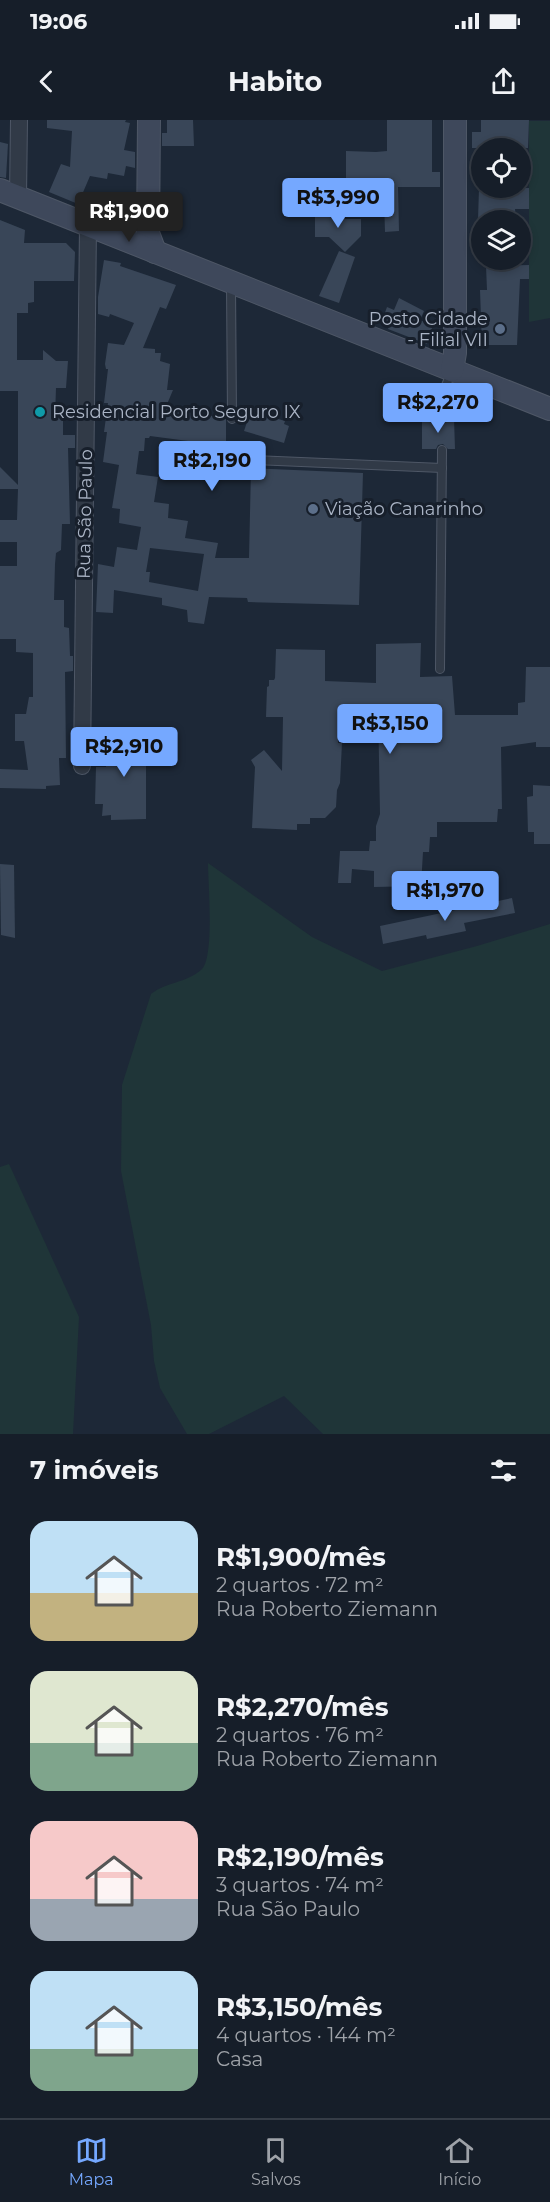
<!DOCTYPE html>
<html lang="pt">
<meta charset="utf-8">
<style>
body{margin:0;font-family:Montserrat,sans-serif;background:#232b35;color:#f1f3f6;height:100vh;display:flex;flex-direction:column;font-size:22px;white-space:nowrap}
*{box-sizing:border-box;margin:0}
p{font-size:20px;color:#9ea2a8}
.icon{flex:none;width:33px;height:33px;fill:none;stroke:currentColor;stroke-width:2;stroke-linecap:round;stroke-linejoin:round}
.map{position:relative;height:1314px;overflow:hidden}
.sheet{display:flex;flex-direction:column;background:#161e29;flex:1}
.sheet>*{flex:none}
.buttons{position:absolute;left:471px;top:18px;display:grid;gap:12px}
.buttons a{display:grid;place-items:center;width:60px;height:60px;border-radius:50%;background:#161e29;box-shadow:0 3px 9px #0003,0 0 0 2px #353c46;font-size:30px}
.price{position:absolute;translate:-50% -51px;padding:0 14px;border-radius:6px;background:#75a8ff;color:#111;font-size:20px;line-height:39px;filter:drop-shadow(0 2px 3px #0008)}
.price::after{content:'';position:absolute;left:50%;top:36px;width:18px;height:14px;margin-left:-9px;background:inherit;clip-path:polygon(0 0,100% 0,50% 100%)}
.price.on{background:#222;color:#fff}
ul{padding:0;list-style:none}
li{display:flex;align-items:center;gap:18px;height:150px;padding:0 30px}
li span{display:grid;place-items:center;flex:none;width:168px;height:120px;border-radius:18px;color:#555}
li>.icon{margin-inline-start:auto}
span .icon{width:72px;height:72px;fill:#fffc;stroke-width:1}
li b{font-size:26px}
h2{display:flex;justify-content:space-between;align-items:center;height:72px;padding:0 30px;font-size:26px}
.status{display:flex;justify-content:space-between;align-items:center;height:42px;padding:0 30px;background:#161e29;direction:ltr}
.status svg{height:16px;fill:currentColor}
header{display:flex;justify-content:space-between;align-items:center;height:78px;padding:0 30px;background:#161e29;font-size:27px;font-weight:700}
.tabs{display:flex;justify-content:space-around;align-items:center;height:84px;border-top:2px solid #353c46;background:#161e29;font-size:16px;color:#9ea2a8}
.tabs a{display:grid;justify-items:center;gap:3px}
.tabs .on{color:#75a8ff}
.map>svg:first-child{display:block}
.green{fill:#1f3538}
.building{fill:#394658;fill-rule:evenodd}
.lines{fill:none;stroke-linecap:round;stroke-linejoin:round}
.service-casing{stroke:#4e5766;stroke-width:10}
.minor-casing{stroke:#4e5766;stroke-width:18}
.secondary-casing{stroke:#4e5766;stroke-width:24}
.service{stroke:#313a47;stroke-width:8}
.minor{stroke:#313a47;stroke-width:16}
.secondary{stroke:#3e485b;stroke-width:22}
.service-dot{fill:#5c6f8a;stroke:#171f2b;stroke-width:2}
.culture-dot{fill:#0f9aa8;stroke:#171f2b;stroke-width:2}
.labels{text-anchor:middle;stroke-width:6;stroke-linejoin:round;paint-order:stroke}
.poi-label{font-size:18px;fill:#aab4c5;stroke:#171f2b;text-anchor:start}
.street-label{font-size:18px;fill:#aab4c5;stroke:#171f2b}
</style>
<div class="status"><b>19:06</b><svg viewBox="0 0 49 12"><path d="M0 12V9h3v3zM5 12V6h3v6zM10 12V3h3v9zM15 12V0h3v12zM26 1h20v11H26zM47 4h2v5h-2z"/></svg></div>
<header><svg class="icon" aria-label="back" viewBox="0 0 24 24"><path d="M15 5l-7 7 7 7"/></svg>Habito<svg class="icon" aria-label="share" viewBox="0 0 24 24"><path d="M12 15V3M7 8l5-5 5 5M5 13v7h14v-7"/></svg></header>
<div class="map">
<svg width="550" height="1314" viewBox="0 0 550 1314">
<rect width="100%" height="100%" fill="#1d2837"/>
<g class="green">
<polygon points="529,1 550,1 550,198 529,202"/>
<path d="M208 743 312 817 382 851 477 826 550 804V1314H323L284 1276 209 1314H187L160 1268 154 1241 151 1205 121 1051 122 965 151 874C166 862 186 863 201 850 215 839 208 763 208 743Z"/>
<polygon points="9,1044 79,1197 73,1314 0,1314 0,1047"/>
</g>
<g class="building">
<polygon points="47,0 126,0 125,2 130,3 124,30 135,32 135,48 126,46 124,56 108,53 107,59 90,56 78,84 49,72 61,44 70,47 72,11 47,8"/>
<polygon points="167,0 193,0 194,26 162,26 162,13 167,13"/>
<polygon points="387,0 432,0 432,52 440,52 440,67 398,67 399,111 385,112 384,80 372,80 372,68 346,68 346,31 376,32 387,31"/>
<polygon points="481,0 529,0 528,28 472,28 472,12 481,12"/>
<polygon points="0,22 8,24 6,58 0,57"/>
<polygon points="479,68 529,68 529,89 515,89 516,100 478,100"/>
<polygon points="326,91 345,91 345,99 361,99 361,116 345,132 329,117 315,117 315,94 326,94"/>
<polygon points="0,100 25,110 24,123 66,123 75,132 74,161 34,161 34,182 28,183 28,193 17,193 17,240 43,240 43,230 56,241 68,241 66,268 56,268 55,297 63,298 63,315 75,315 75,328 68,328 70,404 62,404 61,430 56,433 55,444 54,480 64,480 64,507 69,508 70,536 73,536 73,551 65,552 66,638 59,638 60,665 46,666 46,669 0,668 0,649 28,650 24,621 15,621 15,594 26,594 29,577 33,577 33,533 16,532 16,519 0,519 0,446 17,446 17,422 0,422 0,400 17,400 18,369 0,369 0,347 18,365 18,271 0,271"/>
<polygon points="339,131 355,137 339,183 319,176"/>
<path d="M104 140 121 143 120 146 176 165 166 189 160 187 143 228 155 229V233H161L160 241 170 244 167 270H173L165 289 226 298V326L150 316 149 318H145L144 331H139L136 354 158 357 154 382 169 384 168 398 188 401 185 418 218 423 215 438H249L251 348 363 353 359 485 248 482 247 478 209 477 204 504 188 502 187 490 162 485V478L114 470 113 493 96 492 98 444 114 447 117 427 137 430 141 407 119 403 120 389 112 388 119 345 103 342 107 312H104L108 283H104L108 249H106L105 244 108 223 124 225 134 203 110 194 109 197 98 194V177ZM150 428 204 434 198 471 149 462 150 452H146Z"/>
<polygon points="529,145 529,159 520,159 517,225 482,225 480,170 487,170 486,146"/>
<polygon points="399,178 424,191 420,200 433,205 427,224 388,209 390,204 382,201 387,187 394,190"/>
<polygon points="252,287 269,293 268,296 285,301 284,304 289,306 284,323 244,311"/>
<polygon points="422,298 436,298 438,302 443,303 448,298 454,298 455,329 448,329 443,324 438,325 436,329 422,329"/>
<polygon points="421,523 420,557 452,556 455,595 518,595 518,583 525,582 526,547 550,547 550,627 536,627 536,622 501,627 502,689 498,689 497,702 437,702 437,717 430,717 429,732 423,732 421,766 374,767 374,751 352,749 351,763 338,763 340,731 369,731 370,721 376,721 376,706 380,694 378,586 340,588 338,623 342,623 340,663 337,670 336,687 325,698 310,698 310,704 297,704 297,710 252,708 255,647 251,640 264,630 282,651 283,597 266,597 267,567 269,566 269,560 274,560 275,558 276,529 325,530 325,561 376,563 376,524"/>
<polygon points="106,616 143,616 143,622 153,622 153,644 146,644 146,699 111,700 111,695 102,696 103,684 95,684 96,647 106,647"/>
<polygon points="533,665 550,666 550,724 534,724 534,712 528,712 527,677 533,676"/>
<polygon points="0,744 14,745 15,818 1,815"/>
<polygon points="512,778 515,793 464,803 466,811 427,819 426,815 383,824 380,806"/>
</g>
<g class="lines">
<defs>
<g id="service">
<polyline points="231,163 232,299"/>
<polyline points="442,297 442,275 452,251"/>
<polyline points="182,334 232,339 442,348"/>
<polyline points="440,549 442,330"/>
</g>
<g id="minor">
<polyline points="18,77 19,0"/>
<polyline points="82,646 88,105"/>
</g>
<g id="secondary">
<polyline points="149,0 148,113 155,132"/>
<polyline points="0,70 550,289"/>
<polyline points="452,250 455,233 455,0"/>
</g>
</defs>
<use href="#service" class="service-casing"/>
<use href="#minor" class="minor-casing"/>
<use href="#secondary" class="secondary-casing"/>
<use href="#service" class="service"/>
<use href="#minor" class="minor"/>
<use href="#secondary" class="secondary"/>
</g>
<g class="service-dot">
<circle cx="500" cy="209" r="6"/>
<circle cx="313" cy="389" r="6"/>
</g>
<circle class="culture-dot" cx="40" cy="292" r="6"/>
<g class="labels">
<g class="poi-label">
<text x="488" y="205" text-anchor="end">Posto Cidade<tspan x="488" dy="21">- Filial VII</tspan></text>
<text x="52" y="298">Residencial Porto Seguro IX</text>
<text x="325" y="395">Viação Canarinho</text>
</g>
<g class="street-label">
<text transform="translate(85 394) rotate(-89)" y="6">Rua São Paulo</text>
</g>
</g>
</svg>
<div class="buttons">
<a><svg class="icon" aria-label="locate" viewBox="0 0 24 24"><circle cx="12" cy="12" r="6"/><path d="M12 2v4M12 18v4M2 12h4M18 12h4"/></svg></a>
<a><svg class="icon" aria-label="layers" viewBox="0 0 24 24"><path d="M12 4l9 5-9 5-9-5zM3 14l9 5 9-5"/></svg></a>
</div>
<b class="price" style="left:338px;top:109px">R$3,990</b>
<b class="price on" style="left:129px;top:123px">R$1,900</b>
<b class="price" style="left:438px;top:314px">R$2,270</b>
<b class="price" style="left:212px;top:372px">R$2,190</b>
<b class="price" style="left:390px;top:635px">R$3,150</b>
<b class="price" style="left:124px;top:658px">R$2,910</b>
<b class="price" style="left:445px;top:802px">R$1,970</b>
</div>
<section class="sheet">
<h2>7 imóveis<svg class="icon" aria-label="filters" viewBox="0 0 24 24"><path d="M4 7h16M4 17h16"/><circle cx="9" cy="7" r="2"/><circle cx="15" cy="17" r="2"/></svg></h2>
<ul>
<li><span style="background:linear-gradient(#bfe0f5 60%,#c2b280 0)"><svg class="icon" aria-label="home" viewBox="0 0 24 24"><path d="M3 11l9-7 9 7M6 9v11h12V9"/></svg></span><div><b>R$1,900/mês</b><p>2 quartos · 72 m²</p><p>Rua Roberto Ziemann</p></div></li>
<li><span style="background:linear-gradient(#dfe7d0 60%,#7fa58c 0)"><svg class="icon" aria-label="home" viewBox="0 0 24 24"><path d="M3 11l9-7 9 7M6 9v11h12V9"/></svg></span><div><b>R$2,270/mês</b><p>2 quartos · 76 m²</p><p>Rua Roberto Ziemann</p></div></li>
<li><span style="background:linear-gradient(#f6c9c9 65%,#9aa5b1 0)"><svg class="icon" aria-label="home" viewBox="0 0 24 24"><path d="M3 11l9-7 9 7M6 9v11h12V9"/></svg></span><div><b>R$2,190/mês</b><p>3 quartos · 74 m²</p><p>Rua São Paulo</p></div></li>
<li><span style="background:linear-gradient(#bfe0f5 65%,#7fa58c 0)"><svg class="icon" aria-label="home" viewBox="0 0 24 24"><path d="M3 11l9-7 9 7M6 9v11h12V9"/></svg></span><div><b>R$3,150/mês</b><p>4 quartos · 144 m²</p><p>Casa</p></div></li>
</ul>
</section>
<nav class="tabs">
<a class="on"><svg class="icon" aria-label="map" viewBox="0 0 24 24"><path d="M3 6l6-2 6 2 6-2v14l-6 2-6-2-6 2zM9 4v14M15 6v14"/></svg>Mapa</a>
<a><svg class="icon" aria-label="saved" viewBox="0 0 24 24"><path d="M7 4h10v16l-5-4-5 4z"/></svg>Salvos</a>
<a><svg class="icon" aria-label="home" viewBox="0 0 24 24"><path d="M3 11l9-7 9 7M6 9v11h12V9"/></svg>Início</a>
</nav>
